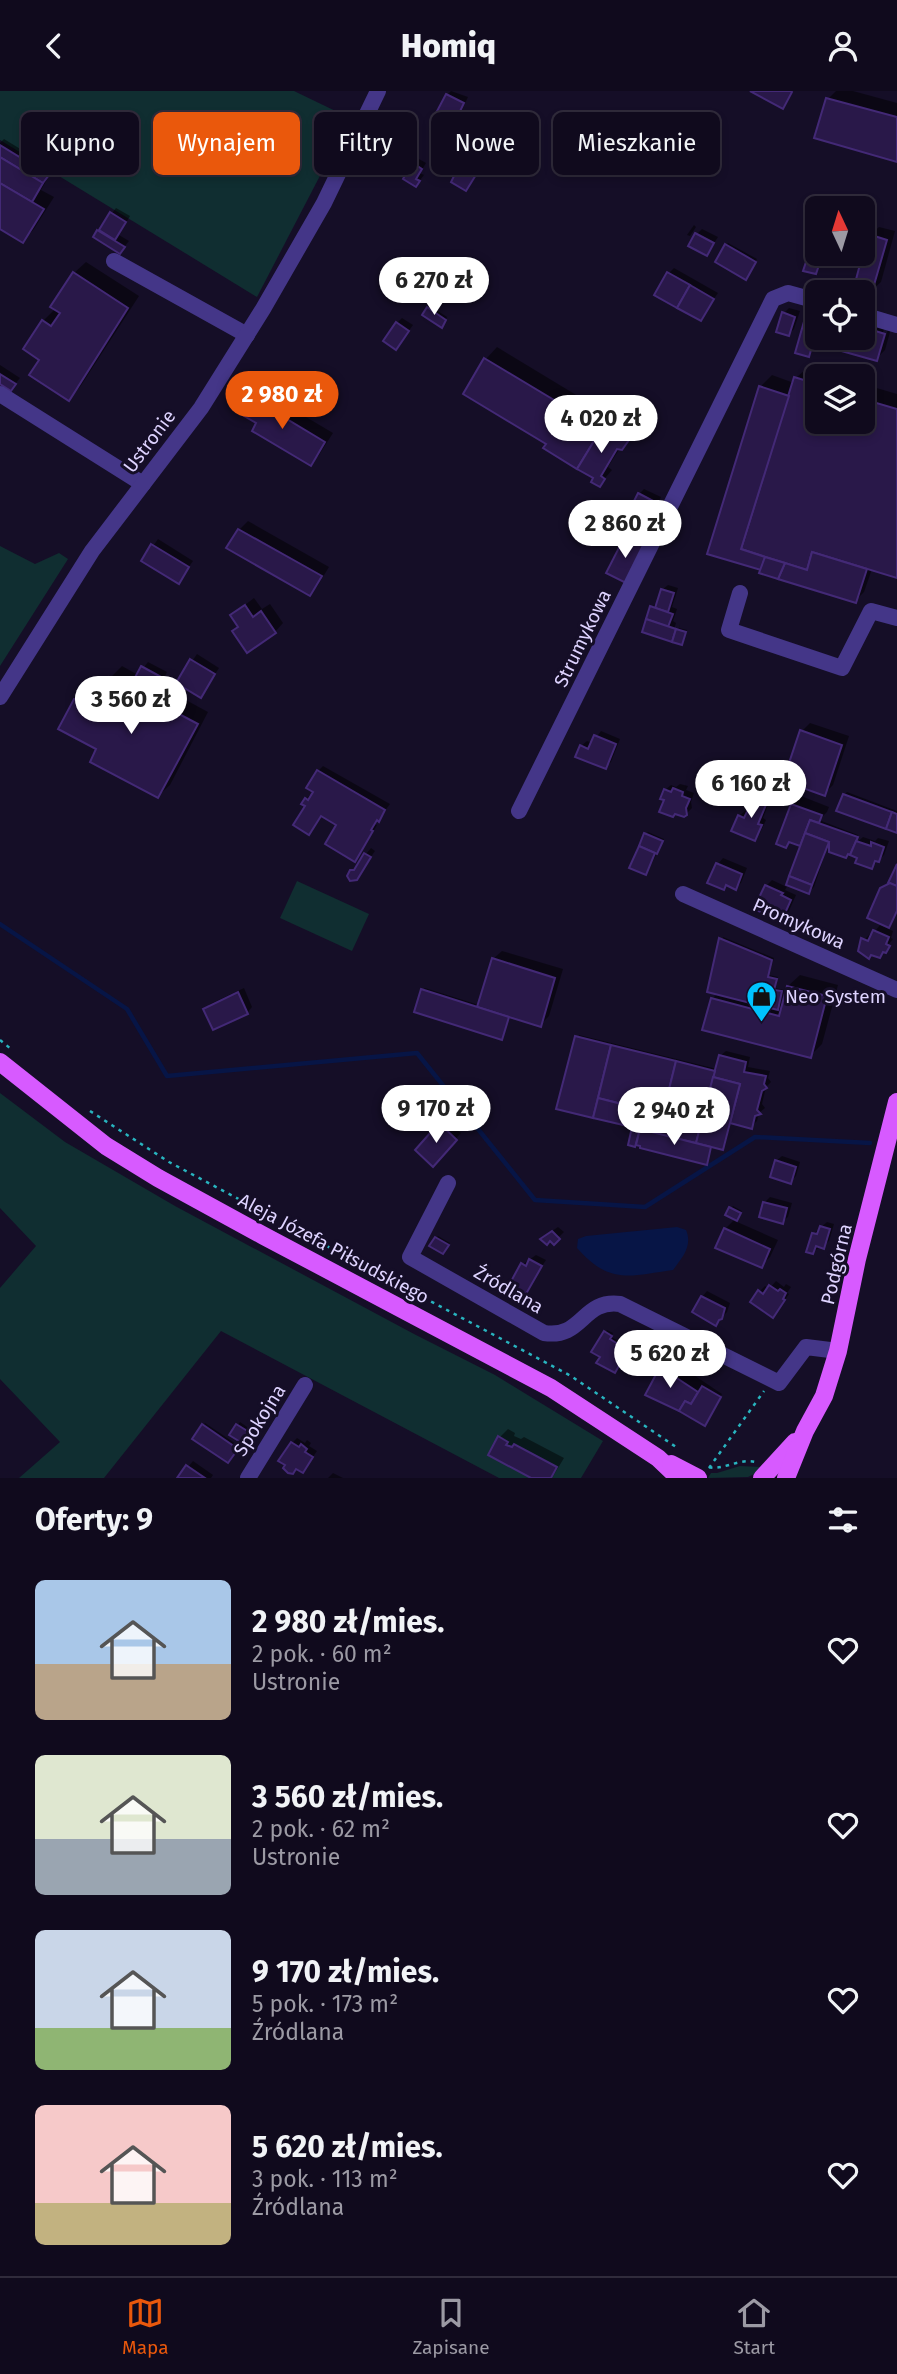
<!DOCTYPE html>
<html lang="pl">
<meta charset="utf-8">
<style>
body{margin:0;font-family:"Fira Sans",sans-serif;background:#1e182a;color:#f1f3f6;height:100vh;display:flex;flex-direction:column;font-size:26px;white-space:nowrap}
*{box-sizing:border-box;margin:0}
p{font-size:23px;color:#9c9aa4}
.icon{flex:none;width:38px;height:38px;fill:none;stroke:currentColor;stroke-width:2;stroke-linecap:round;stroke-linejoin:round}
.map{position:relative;height:1387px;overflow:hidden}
.sheet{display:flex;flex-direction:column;background:#100a1d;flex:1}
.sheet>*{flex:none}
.banner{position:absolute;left:21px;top:21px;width:856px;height:63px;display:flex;gap:14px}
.needle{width:46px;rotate:356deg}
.controls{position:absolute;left:805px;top:105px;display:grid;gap:14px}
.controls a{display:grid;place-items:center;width:70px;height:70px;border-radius:10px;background:#100a1d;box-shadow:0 4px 10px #0003,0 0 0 2px #302b3b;font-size:35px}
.price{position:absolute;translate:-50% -60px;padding:0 16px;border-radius:24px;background:#fff;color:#222;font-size:23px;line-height:46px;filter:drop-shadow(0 2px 4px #0008)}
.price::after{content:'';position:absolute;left:50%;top:42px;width:21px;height:16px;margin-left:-10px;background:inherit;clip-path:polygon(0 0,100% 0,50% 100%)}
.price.current{background:#ea580c;color:#fff}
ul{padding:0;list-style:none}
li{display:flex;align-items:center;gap:21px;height:175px;padding:0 35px}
li span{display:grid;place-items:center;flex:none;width:196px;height:140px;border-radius:10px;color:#555}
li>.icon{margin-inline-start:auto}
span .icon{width:84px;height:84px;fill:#fffc;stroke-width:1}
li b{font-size:30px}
h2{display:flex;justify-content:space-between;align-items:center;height:84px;padding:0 35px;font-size:30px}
.chip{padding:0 24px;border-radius:10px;background:#100a1d;box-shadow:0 4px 10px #0003,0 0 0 2px #302b3b;font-size:24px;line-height:63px}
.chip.current{background:#ea580c;color:#fff}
header{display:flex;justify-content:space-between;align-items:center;height:91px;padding:0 35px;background:#100a1d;font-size:32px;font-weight:800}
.menu{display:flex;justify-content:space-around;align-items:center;height:98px;border-top:2px solid #302b3b;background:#100a1d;font-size:19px;color:#9c9aa4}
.menu a{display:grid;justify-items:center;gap:4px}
.menu .current{color:#ea580c}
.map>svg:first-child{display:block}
.green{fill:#102e31}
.water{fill:#071546}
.shadow{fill:#0007;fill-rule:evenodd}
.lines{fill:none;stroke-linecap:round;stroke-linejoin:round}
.stream{stroke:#071546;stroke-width:4.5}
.building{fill:#291849;stroke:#432976;stroke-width:2}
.path{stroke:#28b4bf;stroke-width:2.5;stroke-dasharray:3.5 5;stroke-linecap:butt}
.minor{stroke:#443688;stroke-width:16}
.major{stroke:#d75aff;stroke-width:18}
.labels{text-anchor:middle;stroke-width:6;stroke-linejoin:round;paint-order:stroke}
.street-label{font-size:19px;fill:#ded3ff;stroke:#150e27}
.poi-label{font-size:19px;fill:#ded3ff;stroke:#150e27;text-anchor:start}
</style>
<header><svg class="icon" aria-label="back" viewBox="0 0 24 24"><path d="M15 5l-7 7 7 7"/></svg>Homiq<svg class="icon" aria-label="person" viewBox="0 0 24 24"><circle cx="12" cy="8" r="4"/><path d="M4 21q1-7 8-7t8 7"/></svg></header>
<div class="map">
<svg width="897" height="1387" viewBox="0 0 897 1387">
<rect width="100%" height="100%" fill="#150e27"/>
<g class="green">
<polygon points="0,0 294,0 350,27 257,206 0,49"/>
<polygon points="0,455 35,473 59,462 68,468 0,575"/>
<polygon points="297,790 369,823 352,860 280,827"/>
<polygon points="0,1002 65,1051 175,1115 414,1243 495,1284 603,1350 581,1387 499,1387 221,1240 104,1387 19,1387 60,1351 0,1288 0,1197 36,1155 0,1117"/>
<polygon points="740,1375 761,1376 763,1379 748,1386 708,1387 711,1382 717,1382"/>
</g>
<path class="water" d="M677 1136 686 1139C693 1155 682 1167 673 1179 629 1185 610 1194 577 1157L578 1148 586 1145Z"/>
<g class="shadow">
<polygon points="451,0 468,6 459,25 453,31 447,4"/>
<polygon points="836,0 853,0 897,12 897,69 828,8"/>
<polygon points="4,48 53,78 41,99 54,106 34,138 23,150 0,136 0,52"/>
<polygon points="468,66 483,74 466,98 463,72"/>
<polygon points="419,68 426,72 420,82 424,84 416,94 410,80 406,77 413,69 416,71"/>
<polygon points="116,117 130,125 119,144 129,150 120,161 95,145"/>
<polygon points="694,134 696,136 690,145 687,144"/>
<polygon points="879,136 895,140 881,191 872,199 870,144"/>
<polygon points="702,138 718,146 707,163 697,143"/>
<polygon points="728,152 757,168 748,184 726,154"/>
<polygon points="810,166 821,169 816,181 808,169"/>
<polygon points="86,171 139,205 80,296 68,307 42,268 43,230 56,217 74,182"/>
<polygon points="674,177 718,202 700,228 669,182"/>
<path d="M817 212V247H863V226L892 234 885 259 876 268 818 251 808 264 809 221ZM885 234 889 235 881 260H878Z"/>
<polygon points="430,215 447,226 444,232 428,217"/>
<polygon points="789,217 800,220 794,238 789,243 784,222"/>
<polygon points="402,227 413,234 396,257 397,232"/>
<polygon points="497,256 601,319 610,329 626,339 630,336 636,339 630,349 620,357 608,376 612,379 599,394 595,387 546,357 548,352 465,302 486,268"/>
<polygon points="0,274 20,287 11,298 0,291"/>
<polygon points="808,276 839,285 817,285 817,331 863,331 863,293 897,303 897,485 872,478 864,501 855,510 763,477 709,462 760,296 772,284 794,292 796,287"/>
<polygon points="257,297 333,342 319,364 310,373 259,332 249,305"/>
<polygon points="644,398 661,406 642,444 637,449 645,452 625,489 626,446 639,403"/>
<polygon points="248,430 329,476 318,494 310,503 229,457 239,439"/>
<polygon points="158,448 193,470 178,491 143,470"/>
<polygon points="668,494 678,497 672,516 677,518 673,530 676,532 672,545 676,545 680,533 679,537 687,539 681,552 674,550 675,545 671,549 644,540 652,516 658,511 662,499"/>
<polygon points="254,507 262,518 270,513 283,532 275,541 240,535 232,524"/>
<polygon points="197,563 219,577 201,605 178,591"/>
<polygon points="148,571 167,581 160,595 208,621 170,694 158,705 99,658 75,609 87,598 100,605 110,587 122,575 138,584"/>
<polygon points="810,632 849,645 833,694 824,703 802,640"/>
<polygon points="601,640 620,648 611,671 606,676 581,655 587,650 592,652"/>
<polygon points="323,675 390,713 375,733 377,734 360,763 355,769 339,733 322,724 309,742 306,708 314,700 318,680"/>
<polygon points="680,693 688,695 686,699 694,702 691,711 692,717 686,723 665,699 671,694 676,696"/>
<polygon points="761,699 772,704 763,727 766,729 760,742 755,748 739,725 745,720 748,721 756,705"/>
<polygon points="847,701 897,720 897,740 844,704"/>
<polygon points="801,705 829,716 827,721 819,729 858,744 854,754 863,746 875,750 878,747 889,750 884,764 872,776 859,766 855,757 846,765 828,754 814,796 809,801 788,794 785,799 796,804 788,822 782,827 766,795 772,789 787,796 791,786 802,754 791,750 786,755 792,714"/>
<polygon points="648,741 664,748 648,780 646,743"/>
<polygon points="371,757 375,760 356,787 352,780"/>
<polygon points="723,767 747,777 741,792 735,797 728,793 724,797 710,791 718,773"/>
<polygon points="880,834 893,840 891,847 893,848 879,865 864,849 870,843 872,844"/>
<polygon points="723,846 774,867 769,884 778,886 775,897 784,899 781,911 784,912 788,895 800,884 838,894 822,953 810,965 712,908 718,902 709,900"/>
<polygon points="502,860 563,878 549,925 540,934 510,924 501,947 422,899 425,897 479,914 493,868"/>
<polygon points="244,897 252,916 247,922 205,918 210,913"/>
<polygon points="579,944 717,978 720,965 726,960 750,966 748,976 770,980 768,987 771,991 766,996 762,1013 765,1017 759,1022 757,1030 751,1036 731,1031 725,1055 723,1057 713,1054 706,1072 643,1053 630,1053 634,1035 558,1017"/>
<polygon points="446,1028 461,1042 433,1073 441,1034"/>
<polygon points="782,1065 800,1071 796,1085 790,1091 776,1070"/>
<polygon points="770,1106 792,1112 788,1126 782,1131 761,1125 765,1111"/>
<polygon points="733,1115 742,1120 735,1130 778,1149 770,1166 761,1175 725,1138 735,1128 731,1117"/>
<polygon points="827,1131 834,1133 829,1150 813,1161 813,1143"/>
<polygon points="558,1136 564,1141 554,1151 548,1143"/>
<polygon points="438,1145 450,1152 445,1159 436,1147"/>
<polygon points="536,1164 546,1169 525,1201 523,1173"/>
<polygon points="776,1190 784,1196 786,1193 791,1196 787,1202 789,1203 778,1219 760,1200 765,1195 769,1198"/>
<polygon points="707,1200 730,1212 727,1221 716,1233 702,1206"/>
<polygon points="607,1239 613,1242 611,1246 621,1251 624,1248 631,1252 616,1278 602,1265 605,1241"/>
<polygon points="670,1268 722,1303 706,1331 647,1303 661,1277"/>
<polygon points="240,1331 250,1338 244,1348 231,1343"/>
<polygon points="205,1332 239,1355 230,1368 203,1334"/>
<polygon points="508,1338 515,1342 514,1345 521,1348 524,1346 564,1367 552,1387 534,1387 490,1364 500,1346"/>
<polygon points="297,1347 305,1352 307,1349 311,1352 309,1355 317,1360 303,1380 292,1352"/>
<polygon points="193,1370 213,1384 211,1387 179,1387"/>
<polygon points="333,1382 343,1387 328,1387"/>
</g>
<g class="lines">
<polyline class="stream" points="0,833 127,918 167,985 417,962 535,1109 645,1116 755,1046 870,1052"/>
</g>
<g class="building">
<polygon points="750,0 791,0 792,1 783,18"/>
<polygon points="446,3 464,12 454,33 435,24"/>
<polygon points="826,7 897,26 897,71 814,47"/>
<polygon points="487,36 498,41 490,57 479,52"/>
<polygon points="0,54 49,84 43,92 0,66"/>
<polygon points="0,66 43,92 32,111 0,92"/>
<polygon points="461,71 479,79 466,100 451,91"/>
<polygon points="413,72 422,78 416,88 420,90 416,96 403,88 407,81 403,78 406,73 410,76"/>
<polygon points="0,92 44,118 23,152 0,138"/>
<polygon points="110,121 126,131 115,149 99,139"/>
<polygon points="97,139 125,156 120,163 93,146"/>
<polygon points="695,142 714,152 707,165 688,155"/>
<polygon points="868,143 887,149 872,201 854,196"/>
<polygon points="725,153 756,171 746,189 715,171"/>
<polygon points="807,168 820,171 816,183 803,180"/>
<polygon points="73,181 128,217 69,310 29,284 39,269 23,258 42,229 51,235 60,222 50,216"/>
<polygon points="667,181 690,194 677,217 654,204"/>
<polygon points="690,194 714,208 701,230 677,217"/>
<polygon points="427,216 446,229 442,237 422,224"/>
<polygon points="807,220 817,223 817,247 863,247 863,236 885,243 877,270 813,252 809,266 795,262"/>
<polygon points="782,221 795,226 789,245 776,241"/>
<polygon points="396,231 409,240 396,259 383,250"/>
<polygon points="484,267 589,330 600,340 577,378 543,357 546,353 463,303"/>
<polygon points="0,283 16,293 11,300 0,293"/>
<polygon points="794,286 817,293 817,331 863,331 863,308 897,318 897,487 812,461 807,479 741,458"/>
<polygon points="759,295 789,305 741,458 765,466 761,479 707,463"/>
<polygon points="247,304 325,351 311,375 252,340 256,332 237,321"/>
<polygon points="602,337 618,347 620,343 629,349 622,359 617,358 601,385 605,388 600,396 591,391 593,387 577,378"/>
<polygon points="638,402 657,412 637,451 618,442"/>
<polygon points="238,438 322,485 310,505 226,457"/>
<polygon points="625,445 644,455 626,492 606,482"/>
<polygon points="151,453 189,476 179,493 141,470"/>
<polygon points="812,461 867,478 856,512 778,488 785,472 807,479"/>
<polygon points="765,466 785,472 778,488 759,482"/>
<polygon points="661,498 674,502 668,521 655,517"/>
<polygon points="245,514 253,526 261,520 276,542 247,562 232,540 238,536 230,524"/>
<polygon points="650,515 673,523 668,536 646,528"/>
<polygon points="646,528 676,538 672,551 642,541"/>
<polygon points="676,538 686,541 682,554 672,551"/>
<polygon points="190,568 215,583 201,607 176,592"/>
<polygon points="141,575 163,587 154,604 132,592"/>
<polygon points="109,586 198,633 158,707 90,671 96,658 58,638 74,608 92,618"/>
<polygon points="800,639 842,654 825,705 783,690"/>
<polygon points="594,644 616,653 606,678 575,666 580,654 588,658"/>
<polygon points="317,679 385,719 379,731 377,729 371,739 373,740 355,771 325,753 336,734 321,725 309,744 293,734 305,715 301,713 305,707 308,709 313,701 306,697"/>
<polygon points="673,697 683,701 682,705 690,708 686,717 687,724 684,726 675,723 673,726 659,721 664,709 660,708 664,698 671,701"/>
<polygon points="843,703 892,721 886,738 836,720"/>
<polygon points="755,704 768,709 758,733 762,734 755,750 731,740 738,724 744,727"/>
<polygon points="791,713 822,724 819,732 810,729 800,755 789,751 786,757 776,753"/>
<polygon points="892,721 897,723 897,742 886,738"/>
<polygon points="810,729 858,746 850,764 848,763 846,767 829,761 829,751 805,742"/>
<polygon points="644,742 663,750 657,763 639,755"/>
<polygon points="805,742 829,751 812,794 789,785"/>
<polygon points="856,750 871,755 871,751 884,756 879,771 875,770 872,778 855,772 857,767 850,764"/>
<polygon points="639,755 655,762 646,784 629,777"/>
<polygon points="364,762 371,766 357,789 350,790 347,785 350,779 354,779"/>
<polygon points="716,772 742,783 736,799 726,794 724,799 707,792"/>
<polygon points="897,773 897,795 888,792"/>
<polygon points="789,785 812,794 809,803 786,794"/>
<polygon points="890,792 897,795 897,820 889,837 867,827 880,797"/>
<polygon points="765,794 783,802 781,804 791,809 782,829 758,820 759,817 755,815"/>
<polygon points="873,839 889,846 886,853 890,855 886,862 883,861 880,867 871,864 869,868 858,860 861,847 868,850"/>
<polygon points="719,847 772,869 768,886 777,888 774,899 782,900 778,919 707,901"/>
<polygon points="492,867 555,887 541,936 477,916"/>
<polygon points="787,895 827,905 811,967 702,939 711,907 779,925"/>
<polygon points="421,898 509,926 502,949 414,921"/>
<polygon points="238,901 248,923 213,939 203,918"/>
<polygon points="575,945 611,954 593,1027 556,1018"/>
<polygon points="611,954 676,970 663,1023 598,1007"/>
<polygon points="719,964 746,971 744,981 766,985 764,993 767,997 762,1000 757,1019 761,1023 755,1025 752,1038 730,1032 740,993 713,986"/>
<polygon points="676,970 715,980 696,1052 658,1043"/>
<polygon points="713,986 740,993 723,1059 696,1052"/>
<polygon points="598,1007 637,1017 632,1036 593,1027"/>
<polygon points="637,1017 663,1023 658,1043 632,1036"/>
<polygon points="439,1032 457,1049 433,1076 415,1059"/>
<polygon points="632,1036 640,1038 635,1056 628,1054"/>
<polygon points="640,1038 711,1056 707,1074 640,1057 640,1055 636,1054"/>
<polygon points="775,1069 796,1076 791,1093 770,1086"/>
<polygon points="763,1111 787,1117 783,1133 759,1126"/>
<polygon points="729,1116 741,1122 737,1130 725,1124"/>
<polygon points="820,1135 830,1138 824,1158 816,1155 813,1163 806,1161 812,1142 817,1143"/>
<polygon points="724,1137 770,1158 762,1177 715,1157"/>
<polygon points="552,1140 560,1148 554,1154 550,1150 547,1154 540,1148"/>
<polygon points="435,1146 449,1154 443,1163 429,1155"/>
<polygon points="529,1168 542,1175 526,1203 509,1194 521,1172 526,1175"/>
<polygon points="769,1194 778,1200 780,1198 786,1202 783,1208 785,1209 773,1227 750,1211 758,1199 763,1203"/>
<polygon points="701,1205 725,1217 722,1228 719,1229 716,1235 692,1221"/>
<polygon points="604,1240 612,1245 610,1248 618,1253 620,1249 630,1255 615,1282 596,1272 600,1266 591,1261"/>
<polygon points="660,1276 698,1301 691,1313 685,1310 679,1320 645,1304"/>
<polygon points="702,1295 721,1306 705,1335 679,1320 685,1310 691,1313"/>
<polygon points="202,1333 238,1358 228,1372 192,1348"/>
<polygon points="236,1333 249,1341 242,1352 229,1344"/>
<polygon points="498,1345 508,1351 506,1354 512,1356 514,1353 557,1376 551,1387 531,1387 488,1364"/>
<polygon points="291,1351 299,1356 301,1353 307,1358 305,1361 313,1366 303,1382 296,1378 293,1383 288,1382 283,1377 285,1374 278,1370"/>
<polygon points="186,1374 205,1387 177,1387"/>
</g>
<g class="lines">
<g class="path">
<polyline points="0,949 11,958"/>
<polyline points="90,1020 169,1071 571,1285 679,1358"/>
<path d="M709 1376C722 1380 738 1367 756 1371"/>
<polyline points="709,1377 764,1300"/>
</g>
<g class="minor">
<polyline points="114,170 247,244"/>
<polyline points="863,224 897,234"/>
<polyline points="0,303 143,393"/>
<polyline points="740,502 729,539 842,577 871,520 897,527"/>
<polyline points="0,606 92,460 201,317 263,218 324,112 378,0"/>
<polyline points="519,720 773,208 788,202 817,210"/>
<polyline points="683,803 897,899"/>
<path d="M448 1092 410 1166 544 1242C583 1248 582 1208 620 1213L779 1292 806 1256 838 1260"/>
<polyline points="248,1387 305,1294"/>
</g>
<g class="major">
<polyline points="0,971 106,1055 158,1087 264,1145 551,1297 658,1367 679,1387"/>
<polyline points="671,1373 698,1387"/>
<polyline points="762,1387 795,1351"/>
<polyline points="786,1387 805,1340 824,1305 838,1260 857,1168 897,1011"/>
</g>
</g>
<defs>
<symbol id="shop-pin" viewBox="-11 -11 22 30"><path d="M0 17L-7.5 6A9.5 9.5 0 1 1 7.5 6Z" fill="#00c3fe" stroke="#150e27"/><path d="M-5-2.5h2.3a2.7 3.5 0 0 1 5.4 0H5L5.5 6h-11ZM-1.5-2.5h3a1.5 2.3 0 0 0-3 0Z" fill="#111"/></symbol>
</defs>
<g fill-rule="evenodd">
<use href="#shop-pin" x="744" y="888" width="35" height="47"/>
</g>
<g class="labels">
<g class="street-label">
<text transform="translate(149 350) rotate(-53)" y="7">Ustronie</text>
<text transform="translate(582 547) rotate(-64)" y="7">Strumykowa</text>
<text transform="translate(799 832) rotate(24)" y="7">Promykowa</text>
<text transform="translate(334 1157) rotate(28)" y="7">Aleja Józefa Piłsudskiego</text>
<text transform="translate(836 1173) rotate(-77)" y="7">Podgórna</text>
<text transform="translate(509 1198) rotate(30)" y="7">Źródlana</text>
<text transform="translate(259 1329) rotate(-58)" y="7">Spokojna</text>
</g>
<g class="poi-label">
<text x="785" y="912">Neo System</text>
</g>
</g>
</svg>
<div class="controls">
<a><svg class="needle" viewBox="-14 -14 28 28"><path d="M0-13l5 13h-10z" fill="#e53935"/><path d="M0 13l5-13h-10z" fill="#9c9aa4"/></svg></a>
<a><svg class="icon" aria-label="locate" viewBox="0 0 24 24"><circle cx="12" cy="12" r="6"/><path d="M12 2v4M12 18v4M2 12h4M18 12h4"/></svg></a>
<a><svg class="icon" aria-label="layers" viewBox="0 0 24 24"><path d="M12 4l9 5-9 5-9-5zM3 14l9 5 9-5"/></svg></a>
</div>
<b class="price" style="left:434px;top:226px">6 270 zł</b>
<b class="price current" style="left:282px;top:340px">2 980 zł</b>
<b class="price" style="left:601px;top:364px">4 020 zł</b>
<b class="price" style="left:625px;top:469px">2 860 zł</b>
<b class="price" style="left:131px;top:645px">3 560 zł</b>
<b class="price" style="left:751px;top:729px">6 160 zł</b>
<b class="price" style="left:436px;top:1054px">9 170 zł</b>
<b class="price" style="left:674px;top:1056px">2 940 zł</b>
<b class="price" style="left:670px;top:1299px">5 620 zł</b>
<div class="banner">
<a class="chip">Kupno</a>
<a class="chip current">Wynajem</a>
<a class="chip">Filtry</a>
<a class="chip">Nowe</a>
<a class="chip">Mieszkanie</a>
</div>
</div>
<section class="sheet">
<h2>Oferty: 9<svg class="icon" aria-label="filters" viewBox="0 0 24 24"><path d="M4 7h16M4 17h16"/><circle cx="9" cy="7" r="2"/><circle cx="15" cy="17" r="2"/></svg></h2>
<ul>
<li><span style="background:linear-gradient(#a9c7e8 60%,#b9a48a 0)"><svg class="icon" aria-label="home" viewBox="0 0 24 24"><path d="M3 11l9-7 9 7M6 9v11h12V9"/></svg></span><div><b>2 980 zł/mies.</b><p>2 pok. · 60 m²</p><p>Ustronie</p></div><svg class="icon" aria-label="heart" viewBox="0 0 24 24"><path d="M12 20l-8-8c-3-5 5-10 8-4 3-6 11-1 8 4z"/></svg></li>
<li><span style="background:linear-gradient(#dfe7d0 60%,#9aa5b1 0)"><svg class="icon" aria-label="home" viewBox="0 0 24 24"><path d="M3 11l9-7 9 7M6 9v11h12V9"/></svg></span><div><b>3 560 zł/mies.</b><p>2 pok. · 62 m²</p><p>Ustronie</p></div><svg class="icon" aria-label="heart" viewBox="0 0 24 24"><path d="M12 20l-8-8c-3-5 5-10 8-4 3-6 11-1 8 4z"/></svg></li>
<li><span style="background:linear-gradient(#c9d6e8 70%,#8fb573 0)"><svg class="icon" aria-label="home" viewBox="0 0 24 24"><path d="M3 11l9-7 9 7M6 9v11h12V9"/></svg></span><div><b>9 170 zł/mies.</b><p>5 pok. · 173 m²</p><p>Źródlana</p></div><svg class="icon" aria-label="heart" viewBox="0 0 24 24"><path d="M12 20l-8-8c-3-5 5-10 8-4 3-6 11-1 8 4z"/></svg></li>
<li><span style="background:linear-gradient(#f6c9c9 70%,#c2b280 0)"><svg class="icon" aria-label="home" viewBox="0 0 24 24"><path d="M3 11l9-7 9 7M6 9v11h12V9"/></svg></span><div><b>5 620 zł/mies.</b><p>3 pok. · 113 m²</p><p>Źródlana</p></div><svg class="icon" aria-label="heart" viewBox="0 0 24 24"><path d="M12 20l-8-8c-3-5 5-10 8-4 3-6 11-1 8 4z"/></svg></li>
</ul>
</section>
<nav class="menu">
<a class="current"><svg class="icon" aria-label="map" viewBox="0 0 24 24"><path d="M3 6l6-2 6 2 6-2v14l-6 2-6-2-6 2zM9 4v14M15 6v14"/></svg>Mapa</a>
<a><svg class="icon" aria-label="saved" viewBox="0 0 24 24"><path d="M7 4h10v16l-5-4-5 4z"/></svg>Zapisane</a>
<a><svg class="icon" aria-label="home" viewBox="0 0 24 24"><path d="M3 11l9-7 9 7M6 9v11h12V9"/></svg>Start</a>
</nav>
